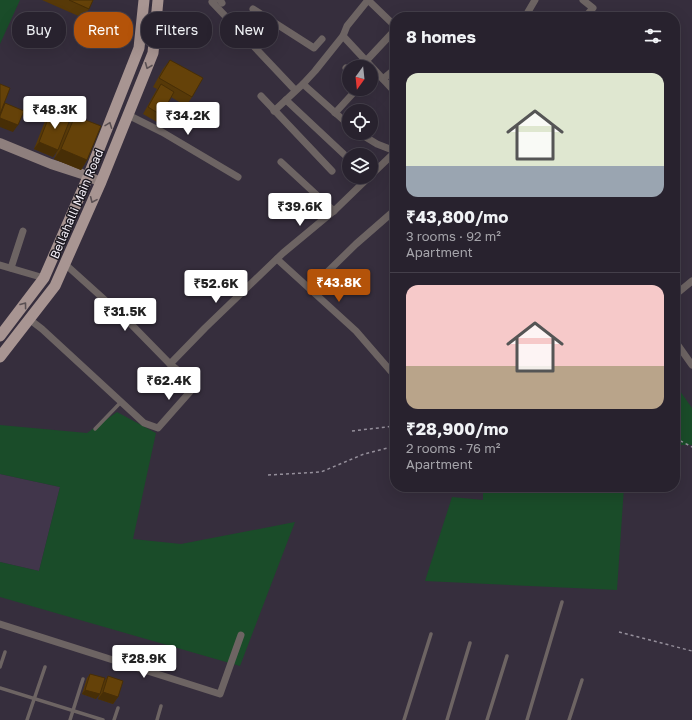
<!DOCTYPE html>
<meta charset="utf-8">
<style>
body{margin:0;font-family:"Golos Text",sans-serif;background:#342f3a;color:#f1f3f6;height:100vh;display:flex;flex-direction:column;font-size:15px;white-space:nowrap}
*{box-sizing:border-box;margin:0}
p{font-size:13px;color:#a5a4aa}
.icon{flex:none;width:22px;height:22px;fill:none;stroke:currentColor;stroke-width:2;stroke-linecap:round;stroke-linejoin:round}
.map{position:relative;flex:1;overflow:hidden}
.panel{position:absolute;left:390px;top:12px;width:290px;height:480px;display:flex;flex-direction:column;background:#28222e;border-radius:16px;box-shadow:0 4px 16px #0002,0 0 0 1px #443f4a}
.panel>*{flex:none}
.guide{position:absolute;left:12px;top:12px;width:318px;height:36px;display:flex;gap:8px}
.needle{width:26px;rotate:195deg}
.buttons{position:absolute;left:342px;top:60px;display:grid;gap:8px}
.buttons a{display:grid;place-items:center;width:36px;height:36px;border-radius:50%;background:#28222e;box-shadow:0 4px 16px #0002,0 0 0 1px #443f4a;font-size:20px}
.price{position:absolute;translate:-50% -34px;padding:0 9px;border-radius:4px;background:#fff;color:#222;font-size:13px;line-height:26px;filter:drop-shadow(0 1px 2px #0008)}
.price::after{content:'';position:absolute;left:50%;top:24px;width:12px;height:9px;margin-left:-6px;background:inherit;clip-path:polygon(0 0,100% 0,50% 100%)}
.price.selected{background:#b45309;color:#fff}
ul{padding:0;list-style:none}
li{display:grid;align-content:center;gap:8px;height:212px;padding:0 16px}
li+li{border-top:1px solid #443f4a}
li span{display:grid;place-items:center;height:124px;border-radius:12px;color:#555}
li>.icon{margin-inline-start:auto}
span .icon{width:72px;height:72px;fill:#fffc;stroke-width:1}
li b{font-size:17px}
h2{display:flex;justify-content:space-between;align-items:center;height:48px;padding:0 16px;font-size:17px}
.pill{padding:0 14px;border-radius:16px;background:#28222e;box-shadow:0 4px 16px #0002,0 0 0 1px #443f4a;font-size:14px;line-height:36px}
.pill.selected{background:#b45309;color:#fff}
.map>svg:first-child{display:block}
.built{fill:#41364b}
.green{fill:#1a4c29}
.lines{fill:none;stroke-linecap:round;stroke-linejoin:round}
.path{stroke:#958f9b;stroke-width:1.5;stroke-dasharray:3 3;stroke-linecap:butt}
.lane{stroke:#6d6463;stroke-width:3.5}
.street{stroke:#6d6463;stroke-width:7}
.secondary{stroke:#8e7f7d;stroke-width:10}
.primary{stroke:#a89592;stroke-width:11}
.wall{fill:#573908}
.shaded-wall{fill:#472e06}
.building{fill:#654209;stroke:#472e06}
.oneway{stroke:#5a5053}
.labels{text-anchor:middle;stroke-width:3;stroke-linejoin:round;paint-order:stroke}
.street-label{font-size:12px;fill:#f6f1fa;stroke:#1b181f}
</style>
<div class="map">
<svg width="692" height="720" viewBox="0 0 692 720">
<rect width="100%" height="100%" fill="#362e3d"/>
<polygon class="built" points="0,474 60,487 39,571 0,562"/>
<g class="green">
<polygon points="0,0 20,0 0,44"/>
<polygon points="675,384 692,408 692,445 675,445"/>
<polygon points="117,412 156,433 133,539 181,544 295,522 240,666 0,597 0,562 39,571 60,487 0,474 0,425 87,433"/>
<polygon points="483,487 624,487 617,590 425,581 452,497 483,500"/>
</g>
<g class="lines">
<g class="path">
<polyline points="352,431 395,426"/>
<polyline points="675,438 692,447"/>
<polyline points="268,475 321,472 364,454 395,446"/>
<polyline points="619,632 692,651"/>
</g>
<g class="lane">
<polyline points="95,429 121,402"/>
<polyline points="0,667 5,652"/>
<polyline points="0,688 103,720"/>
<polyline points="27,720 45,667"/>
<polyline points="70,720 83,679"/>
<polyline points="114,720 118,708"/>
<polyline points="157,720 161,706"/>
<polyline points="404,720 431,634"/>
<polyline points="447,720 470,643"/>
<polyline points="487,720 507,656"/>
<polyline points="527,720 562,602"/>
<polyline points="569,720 582,680"/>
</g>
<g class="street">
<polyline points="215,0 212,2 295,90"/>
<polyline points="220,0 222,3"/>
<polyline points="368,0 395,26"/>
<polyline points="583,0 593,8 585,17"/>
<polyline points="253,9 314,48 322,39"/>
<polyline points="525,17 535,0"/>
<polyline points="343,36 347,26 368,0"/>
<polyline points="246,37 264,16"/>
<polyline points="366,61 395,30"/>
<polyline points="346,68 349,71"/>
<polyline points="383,79 395,69"/>
<polyline points="303,84 315,71 343,36 395,92"/>
<polyline points="261,96 332,171"/>
<polyline points="286,100 349,159"/>
<polyline points="274,111 303,84 349,125"/>
<polyline points="335,113 357,89"/>
<polyline points="128,115 162,132 238,177"/>
<polyline points="359,133 377,144 395,151"/>
<polyline points="281,162 334,211"/>
<polyline points="371,175 395,152"/>
<polyline points="277,259 356,331 395,376"/>
<polyline points="0,265 44,278"/>
<polyline points="11,268 23,231"/>
<polyline points="310,289 356,244 395,210"/>
<polyline points="675,295 692,281"/>
<polyline points="29,319 42,329 144,423 158,428 196,385 170,364 126,319 65,264"/>
<polyline points="675,341 692,365"/>
<polyline points="170,364 205,328 283,253 336,209 369,177"/>
<polyline points="0,624 220,694 241,635"/>
</g>
<polyline class="secondary" points="0,143 51,164 82,174 101,182"/>
<g class="primary">
<polyline points="0,336 44,278 88,177 139,48 144,0"/>
<polyline points="0,357 55,286 101,182 153,53 158,0"/>
</g>
</g>
<g class="wall">
<polygon points="42,0 93,0 89,9 83,18"/>
<polygon points="170,60 192,97 186,106 171,97 161,115 157,122 143,114 157,89 153,87 163,69"/>
<polygon points="52,109 58,150 53,157 34,149 47,116"/>
<polygon points="75,116 87,160 81,170 54,159 68,125"/>
<polygon points="90,674 96,699 82,694 87,678"/>
<polygon points="108,676 118,697 113,704 98,699 103,683"/>
</g>
<g class="shaded-wall">
<polygon points="0,118 18,125 13,132 0,127"/>
<polygon points="39,142 58,150 53,157 34,149"/>
<polygon points="61,149 87,160 81,170 54,159"/>
<polygon points="85,690 100,694 96,699 82,694"/>
<polygon points="103,692 118,697 113,704 98,699"/>
</g>
<g class="building">
<polygon points="69,0 93,0 89,9"/>
<polygon points="170,60 203,78 192,97 159,78"/>
<polygon points="0,84 10,88 0,114"/>
<polygon points="161,84 174,92 161,115 148,107"/>
<polygon points="5,103 24,111 18,125 0,118 0,116"/>
<polygon points="52,109 71,117 58,150 39,142"/>
<polygon points="75,116 101,126 87,160 61,149"/>
<polygon points="90,674 105,678 100,694 85,690"/>
<polygon points="108,676 123,681 118,697 103,692"/>
</g>
<defs><path id="oneway-chevron" d="M-2-3.5L2.5 0L-2 3.5" fill="none" stroke-width="1.6" stroke-linecap="round" stroke-linejoin="round"/></defs>
<g class="oneway">
<use href="#oneway-chevron" transform="translate(148 66) rotate(112)"/>
<use href="#oneway-chevron" transform="translate(109 125) rotate(-69)"/>
<use href="#oneway-chevron" transform="translate(93 200) rotate(114)"/>
<use href="#oneway-chevron" transform="translate(24 305) rotate(-53)"/>
</g>
<g class="labels">
<g class="street-label">
<text transform="translate(77 204) rotate(-67)" y="4">Bellahalli Main Road</text>
</g>
</g>
</svg>
<div class="buttons">
<a><svg class="needle" viewBox="-14 -14 28 28"><path d="M0-13l5 13h-10z" fill="#e53935"/><path d="M0 13l5-13h-10z" fill="#a5a4aa"/></svg></a>
<a><svg class="icon" aria-label="locate" viewBox="0 0 24 24"><circle cx="12" cy="12" r="6"/><path d="M12 2v4M12 18v4M2 12h4M18 12h4"/></svg></a>
<a><svg class="icon" aria-label="layers" viewBox="0 0 24 24"><path d="M12 4l9 5-9 5-9-5zM3 14l9 5 9-5"/></svg></a>
</div>
<b class="price" style="left:55px;top:130px">₹48.3K</b>
<b class="price" style="left:188px;top:136px">₹34.2K</b>
<b class="price" style="left:300px;top:227px">₹39.6K</b>
<b class="price selected" style="left:339px;top:303px">₹43.8K</b>
<b class="price" style="left:216px;top:304px">₹52.6K</b>
<b class="price" style="left:125px;top:332px">₹31.5K</b>
<b class="price" style="left:169px;top:401px">₹62.4K</b>
<b class="price" style="left:144px;top:679px">₹28.9K</b>
<div class="guide">
<a class="pill">Buy</a>
<a class="pill selected">Rent</a>
<a class="pill">Filters</a>
<a class="pill">New</a>
</div>
<section class="panel">
<h2>8 homes<svg class="icon" aria-label="filters" viewBox="0 0 24 24"><path d="M4 7h16M4 17h16"/><circle cx="9" cy="7" r="2"/><circle cx="15" cy="17" r="2"/></svg></h2>
<ul>
<li><span style="background:linear-gradient(#dfe7d0 75%,#9aa5b1 0)"><svg class="icon" aria-label="home" viewBox="0 0 24 24"><path d="M3 11l9-7 9 7M6 9v11h12V9"/></svg></span><div><b>₹43,800/mo</b><p>3 rooms · 92 m²</p><p>Apartment</p></div></li>
<li><span style="background:linear-gradient(#f6c9c9 65%,#b9a48a 0)"><svg class="icon" aria-label="home" viewBox="0 0 24 24"><path d="M3 11l9-7 9 7M6 9v11h12V9"/></svg></span><div><b>₹28,900/mo</b><p>2 rooms · 76 m²</p><p>Apartment</p></div></li>
</ul>
</section>
</div>
